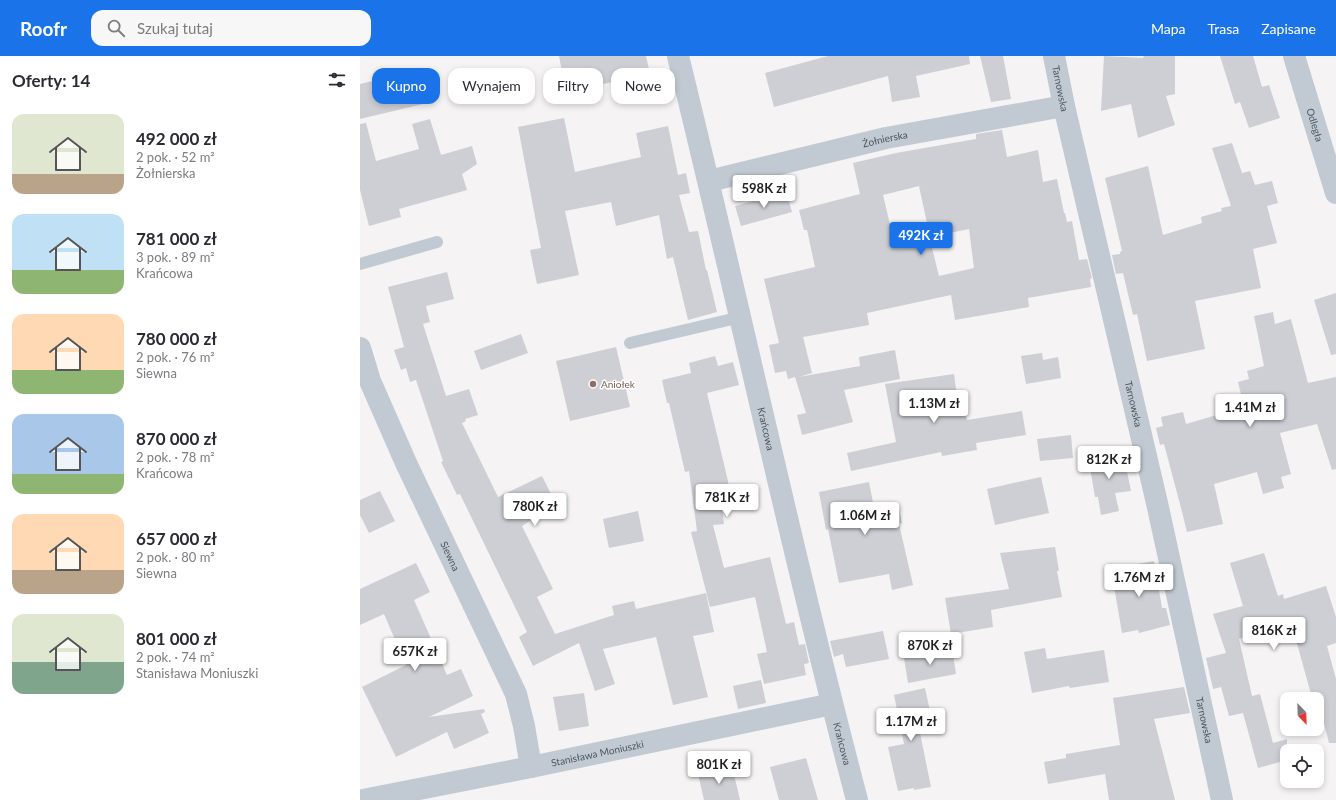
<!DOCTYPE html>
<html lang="pl">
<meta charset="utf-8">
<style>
body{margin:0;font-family:Lato,sans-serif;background:#f7f7f7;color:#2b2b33;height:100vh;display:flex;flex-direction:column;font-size:15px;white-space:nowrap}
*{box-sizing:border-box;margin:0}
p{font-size:13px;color:#7c7c81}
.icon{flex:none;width:22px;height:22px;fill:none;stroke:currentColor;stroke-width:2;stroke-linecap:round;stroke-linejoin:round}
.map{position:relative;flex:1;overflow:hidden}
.drawer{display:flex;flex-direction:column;background:#fff;width:360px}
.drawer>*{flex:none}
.guide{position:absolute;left:12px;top:12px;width:380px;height:36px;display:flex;gap:8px}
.needle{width:26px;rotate:157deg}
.buttons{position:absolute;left:920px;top:636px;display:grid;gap:8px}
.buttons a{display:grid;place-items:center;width:44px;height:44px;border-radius:8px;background:#fff;box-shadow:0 2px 6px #0003;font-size:20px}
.price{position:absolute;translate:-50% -34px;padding:0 9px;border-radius:4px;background:#fff;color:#222;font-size:13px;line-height:26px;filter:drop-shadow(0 1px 2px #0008)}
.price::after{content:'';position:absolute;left:50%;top:24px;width:12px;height:9px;margin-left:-6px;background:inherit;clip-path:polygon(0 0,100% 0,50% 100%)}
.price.on{background:#1a73e8;color:#fff}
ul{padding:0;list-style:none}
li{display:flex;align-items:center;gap:12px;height:100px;padding:0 12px}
li span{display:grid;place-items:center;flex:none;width:112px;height:80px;border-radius:12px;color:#555}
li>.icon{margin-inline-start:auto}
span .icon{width:48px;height:48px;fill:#fffc;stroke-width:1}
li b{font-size:17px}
h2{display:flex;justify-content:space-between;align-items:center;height:48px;padding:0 12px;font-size:17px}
.pill{padding:0 14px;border-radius:12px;background:#fff;box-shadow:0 2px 6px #0003;font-size:14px;line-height:36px}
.pill.on{background:#1a73e8;color:#fff}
header{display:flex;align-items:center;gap:24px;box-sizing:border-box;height:56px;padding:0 20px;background:#1a73e8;color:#fff}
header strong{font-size:19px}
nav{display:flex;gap:22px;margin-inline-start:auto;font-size:14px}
.search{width:280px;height:36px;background:#f7f7f7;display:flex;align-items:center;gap:10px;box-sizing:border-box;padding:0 14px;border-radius:12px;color:#7c7c81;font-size:15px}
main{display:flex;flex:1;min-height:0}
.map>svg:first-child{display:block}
.building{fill:#cdcfd5;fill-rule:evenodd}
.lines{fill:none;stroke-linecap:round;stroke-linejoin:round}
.lane{stroke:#c1cad2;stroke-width:12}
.street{stroke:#c1cad2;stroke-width:22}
.education-dot{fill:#8d6e63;stroke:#fff;stroke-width:1.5}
.labels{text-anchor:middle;stroke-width:3;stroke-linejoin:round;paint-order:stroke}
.street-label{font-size:10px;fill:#4a5661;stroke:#fff}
.education-label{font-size:10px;fill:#785e54;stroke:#fff;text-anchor:start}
</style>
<header>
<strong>Roofr</strong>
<div class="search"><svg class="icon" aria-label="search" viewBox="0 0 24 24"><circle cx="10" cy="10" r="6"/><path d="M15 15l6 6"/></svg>Szukaj tutaj</div>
<nav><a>Mapa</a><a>Trasa</a><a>Zapisane</a></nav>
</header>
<main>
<section class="drawer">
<h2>Oferty: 14<svg class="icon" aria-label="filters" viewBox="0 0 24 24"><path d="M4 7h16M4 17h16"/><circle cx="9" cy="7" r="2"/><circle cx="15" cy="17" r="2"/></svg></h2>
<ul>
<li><span style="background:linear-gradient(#dfe7d0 75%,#b9a48a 0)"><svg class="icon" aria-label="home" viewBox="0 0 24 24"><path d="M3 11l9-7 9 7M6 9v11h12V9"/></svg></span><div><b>492 000 zł</b><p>2 pok. · 52 m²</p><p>Żołnierska</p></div></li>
<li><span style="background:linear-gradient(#bfe0f5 70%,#8fb573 0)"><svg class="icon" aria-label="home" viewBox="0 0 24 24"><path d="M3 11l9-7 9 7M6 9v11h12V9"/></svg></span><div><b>781 000 zł</b><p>3 pok. · 89 m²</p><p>Krańcowa</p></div></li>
<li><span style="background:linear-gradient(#ffd9b3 70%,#8fb573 0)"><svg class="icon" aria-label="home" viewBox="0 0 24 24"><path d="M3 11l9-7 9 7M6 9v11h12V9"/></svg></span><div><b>780 000 zł</b><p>2 pok. · 76 m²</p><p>Siewna</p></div></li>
<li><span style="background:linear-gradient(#a9c7e8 75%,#8fb573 0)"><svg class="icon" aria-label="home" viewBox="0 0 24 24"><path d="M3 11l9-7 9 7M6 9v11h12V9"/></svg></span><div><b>870 000 zł</b><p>2 pok. · 78 m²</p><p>Krańcowa</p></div></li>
<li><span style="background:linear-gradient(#ffd9b3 70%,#b9a48a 0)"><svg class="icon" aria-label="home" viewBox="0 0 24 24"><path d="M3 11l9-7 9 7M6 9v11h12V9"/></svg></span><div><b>657 000 zł</b><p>2 pok. · 80 m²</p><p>Siewna</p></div></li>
<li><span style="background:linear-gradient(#dfe7d0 60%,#7fa58c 0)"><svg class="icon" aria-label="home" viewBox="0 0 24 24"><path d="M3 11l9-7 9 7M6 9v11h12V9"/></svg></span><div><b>801 000 zł</b><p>2 pok. · 74 m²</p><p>Stanisława Moniuszki</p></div></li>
</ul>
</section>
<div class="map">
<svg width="976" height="744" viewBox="0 0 976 744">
<rect width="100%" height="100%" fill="#f5f3f3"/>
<g class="building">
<polygon points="199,0 286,0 290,18 206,36"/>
<polygon points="468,0 609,0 610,8 556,20 560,41 532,46 528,20 414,51 405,17"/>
<polygon points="620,0 643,0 651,43 631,46"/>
<polygon points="744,0 783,2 784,0 815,0 815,38 806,40 815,69 778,82 771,48 741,55"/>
<polygon points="860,0 893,0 902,31 909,29 920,62 889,72 880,46 875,48"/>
<polygon points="55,15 63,48 0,63 0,28"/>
<polygon points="204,62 215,116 281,101 276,77 308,70 318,119 326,117 330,137 319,139 329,176 338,175 346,214 347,214 357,256 328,264 313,201 307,203 299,159 256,170 251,146 205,155 219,219 177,228 170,194 181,192 158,71"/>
<polygon points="70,63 81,99 112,90 117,108 102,118 107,134 39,153 41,161 9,170 0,134 0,68 6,67 16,105 59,93 52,68"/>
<path d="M642 74 647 101 678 94 683 126 697 123 704 157H705L707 166 712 165 719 204 727 203 732 222 730 223 731 231 668 242 669 251 595 264 591 239 507 257 509 269 443 281 452 317 439 321 500 310 499 301 535 294 540 323 484 334 493 366 442 379 437 359 446 357 435 321 428 323 426 315 415 317 409 289 419 287 404 223 455 211 447 174H444L439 154 500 138 493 107 536 97 616 83V78ZM559 130 570 181 609 173 614 212 579 220 567 172 533 181 523 139Z"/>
<polygon points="872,87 882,117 890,115 895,129 912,125 918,147 907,150 917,187 893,193 901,232 835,245 845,293 787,305 777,258 773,259 763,217 756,218 752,199 760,198 760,196 762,195 745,122 788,110 803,179 842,167 841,161 862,155 861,152 871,150 852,92"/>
<polygon points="426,136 432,156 381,170 375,150"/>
<polygon points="87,216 94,243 66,250 70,266 63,268 86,340 109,333 118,359 105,363 106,365 102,367 138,441 182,420 196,448 162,470 193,533 177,541 195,578 254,559 252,550 274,545 276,553 346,537 354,576 333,580 348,641 313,649 296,581 243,593 255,628 235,635 219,587 173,610 159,581 167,576 100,438 97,439 81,406 83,405 56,324 50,326 46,312 41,314 34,294 44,291 28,231"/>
<polygon points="976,237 976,298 971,299 954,244"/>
<polygon points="913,256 915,268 931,263 948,327 976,321 976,413 972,414 957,368 920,377 931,418 921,421 924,432 903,438 897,416 854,428 863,468 827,476 821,452 804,388 800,389 796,372 803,370 801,361 823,356 826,368 884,351 878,326 889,323 887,315 904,310 894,260"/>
<polygon points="161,278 168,297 121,314 114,295"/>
<polygon points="256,291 270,351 210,365 196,305"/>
<polygon points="682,297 683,304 698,301 701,322 666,328 661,300"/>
<polygon points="355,300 358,310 373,306 379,329 347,337 368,425 371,452 362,453 364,468 353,469 364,512 410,501 426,568 434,566 439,589 445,588 449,607 444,608 446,619 404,628 397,598 407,596 395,541 350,551 331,476 337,475 329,415 325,416 309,347 307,347 302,324 331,317 329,307"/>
<polygon points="594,318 597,340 602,339 607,364 662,355 666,379 616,387 617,394 582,400 581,396 491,415 487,397 536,386 525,328"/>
<polygon points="711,379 713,402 680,405 677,383"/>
<polygon points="751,395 752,403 764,401 771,435 755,437 759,455 741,459 738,441 735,441 728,400"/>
<polygon points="681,421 689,457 635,469 627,433"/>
<polygon points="509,426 514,452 538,448 542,467 539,468 553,529 532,534 529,518 479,527 468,473 466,474 459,436"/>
<polygon points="20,435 35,465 9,477 0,459 0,444"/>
<polygon points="278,455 284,485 249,492 243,463"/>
<polygon points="695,491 699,515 697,515 702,541 631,554 633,571 591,578 585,542 649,533 640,497"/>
<polygon points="904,497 918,540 923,538 924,543 966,530 976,561 976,587 967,590 976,623 976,687 969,687 956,636 951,638 931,566 879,583 892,640 900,638 913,687 927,683 927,704 898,712 883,657 869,660 861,631 853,633 846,602 866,597 853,558 883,550 870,507"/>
<polygon points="794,505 802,552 806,552 810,569 779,577 778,574 762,577 751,513"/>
<polygon points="56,507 70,536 54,544 87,619 101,613 113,640 69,661 124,653 125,656 121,658 129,677 94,693 87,676 36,701 2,631 46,609 24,558 0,569 0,533"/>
<polygon points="523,575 529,603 486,611 483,598 474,601 470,585"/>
<polygon points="685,592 687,603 744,594 749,626 710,632 709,630 672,637 664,596"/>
<polygon points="592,593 596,618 548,627 544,602"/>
<polygon points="401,624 406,647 378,653 373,630"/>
<polygon points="824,631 830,657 794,663 815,744 749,744 745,718 688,728 684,706 706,702 706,698 760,689 753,642"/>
<polygon points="565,632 572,664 558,667 571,731 554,734 554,732 538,735 528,691 544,688 534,639"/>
<polygon points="224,637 229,670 199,675 193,641"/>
<polygon points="446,702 458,744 419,744 410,711"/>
<polygon points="372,710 380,744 344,744 338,718"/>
</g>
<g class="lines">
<g class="lane">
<polyline points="0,208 77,186"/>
<polyline points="270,287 381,261"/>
</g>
<g class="street">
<path id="s1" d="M318 0C379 248 432 497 497 744"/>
<path id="s2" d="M694 0 704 50 797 447 862 744"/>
<path id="s3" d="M934 0 976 137"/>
<path id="s4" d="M349 125 526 82 704 50"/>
<path id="s5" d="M0 292 10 325 46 407 156 638 164 670 171 711"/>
<path id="s6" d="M3 744 171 711 472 648"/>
</g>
</g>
<circle class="education-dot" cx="233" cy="328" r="4"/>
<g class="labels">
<g class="street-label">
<text dy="4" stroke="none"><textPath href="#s2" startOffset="33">Tarnowska</textPath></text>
<text dy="4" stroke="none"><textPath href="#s3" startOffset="72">Odległa</textPath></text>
<text dy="4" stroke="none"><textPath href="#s4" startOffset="181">Żołnierska</textPath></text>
<text dy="4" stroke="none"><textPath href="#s2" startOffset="357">Tarnowska</textPath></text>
<text dy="4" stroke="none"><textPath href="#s1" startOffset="383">Krańcowa</textPath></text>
<text dy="4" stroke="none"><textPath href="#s5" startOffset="227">Siewna</textPath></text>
<text dy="4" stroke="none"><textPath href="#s2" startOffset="681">Tarnowska</textPath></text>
<text dy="4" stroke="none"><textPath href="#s1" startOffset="707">Krańcowa</textPath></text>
<text dy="4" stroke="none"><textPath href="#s6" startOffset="239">Stanisława Moniuszki</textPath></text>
</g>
<g class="education-label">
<text x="241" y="332">Aniołek</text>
</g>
</g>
</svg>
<div class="buttons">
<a><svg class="needle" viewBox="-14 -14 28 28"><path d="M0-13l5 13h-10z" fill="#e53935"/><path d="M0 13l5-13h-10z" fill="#7c7c81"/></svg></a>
<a><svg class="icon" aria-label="locate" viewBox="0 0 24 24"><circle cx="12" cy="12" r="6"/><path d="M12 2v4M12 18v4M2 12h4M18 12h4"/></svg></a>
</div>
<b class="price" style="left:404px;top:153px">598K zł</b>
<b class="price on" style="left:561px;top:200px">492K zł</b>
<b class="price" style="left:574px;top:368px">1.13M zł</b>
<b class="price" style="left:890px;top:372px">1.41M zł</b>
<b class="price" style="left:749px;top:424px">812K zł</b>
<b class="price" style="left:367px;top:462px">781K zł</b>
<b class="price" style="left:175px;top:471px">780K zł</b>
<b class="price" style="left:505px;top:480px">1.06M zł</b>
<b class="price" style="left:779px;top:542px">1.76M zł</b>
<b class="price" style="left:914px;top:595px">816K zł</b>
<b class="price" style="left:570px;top:610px">870K zł</b>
<b class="price" style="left:55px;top:616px">657K zł</b>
<b class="price" style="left:551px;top:686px">1.17M zł</b>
<b class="price" style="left:359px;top:729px">801K zł</b>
<div class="guide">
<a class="pill on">Kupno</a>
<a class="pill">Wynajem</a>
<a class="pill">Filtry</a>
<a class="pill">Nowe</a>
</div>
</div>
</main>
